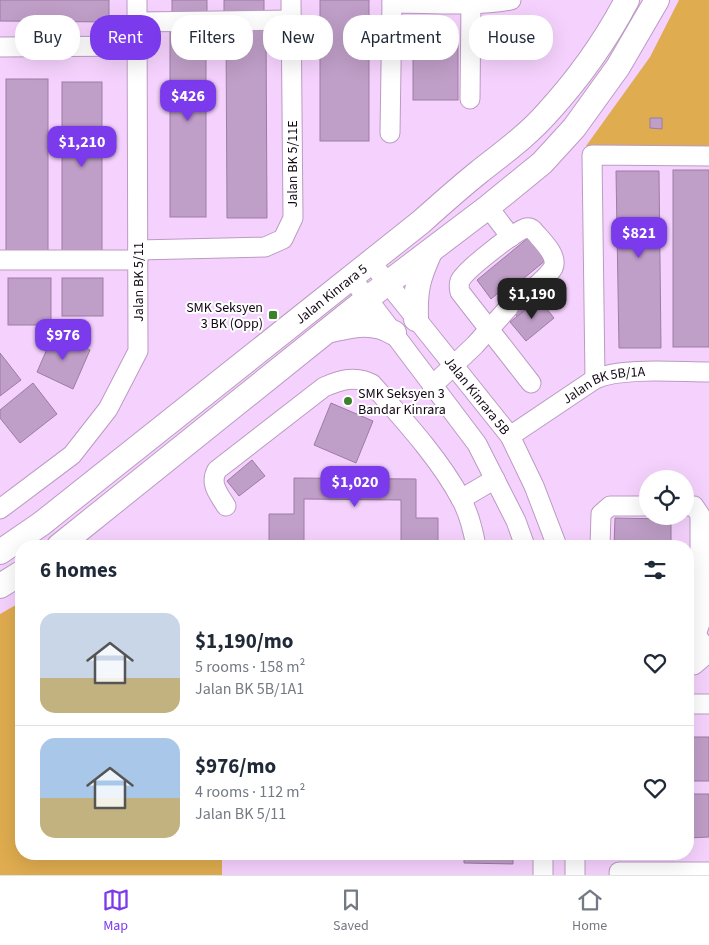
<!DOCTYPE html>
<meta charset="utf-8">
<style>
body{margin:0;font-family:"Source Sans 3",sans-serif;background:#f2f2f3;color:#1f2937;height:100vh;display:flex;flex-direction:column;font-size:19px;white-space:nowrap}
*{box-sizing:border-box;margin:0}
p{font-size:16px;color:#747a83}
.icon{flex:none;width:28px;height:28px;fill:none;stroke:currentColor;stroke-width:2;stroke-linecap:round;stroke-linejoin:round}
.map{position:relative;flex:1;overflow:hidden}
.details{position:absolute;left:15px;top:540px;width:679px;height:320px;display:flex;flex-direction:column;background:#fff;border-radius:20px;box-shadow:0 5px 20px #0002}
.details>*{flex:none}
.hud{position:absolute;left:15px;top:15px;width:680px;height:45px;display:flex;gap:10px}
.controls{position:absolute;left:639px;top:470px;display:grid;gap:10px}
.controls a{display:grid;place-items:center;width:55px;height:55px;border-radius:50%;background:#fff;box-shadow:0 5px 20px #0002;font-size:25px}
.price{position:absolute;translate:-50% -42px;padding:0 11px;border-radius:10px;background:#7c3aed;color:#fff;font-size:16px;line-height:32px;filter:drop-shadow(0 1px 2px #0008)}
.price::after{content:'';position:absolute;left:50%;top:30px;width:15px;height:11px;margin-left:-8px;background:inherit;clip-path:polygon(0 0,100% 0,50% 100%)}
.price.active{background:#222;color:#fff}
ul{padding:0;list-style:none}
li{display:flex;align-items:center;gap:15px;height:125px;padding:0 25px}
li+li{border-top:1px solid #e0e1e3}
li span{display:grid;place-items:center;flex:none;width:140px;height:100px;border-radius:15px;color:#555}
li>.icon{margin-inline-start:auto}
span .icon{width:60px;height:60px;fill:#fffc;stroke-width:1}
li b{font-size:21px}
h2{display:flex;justify-content:space-between;align-items:center;height:60px;padding:0 25px;font-size:21px}
.chip{padding:0 18px;border-radius:20px;background:#fff;box-shadow:0 5px 20px #0002;font-size:18px;line-height:45px}
.chip.active{background:#7c3aed;color:#fff}
.menu{display:flex;justify-content:space-around;align-items:center;height:70px;border-top:1px solid #e0e1e3;background:#fff;font-size:14px;color:#747a83}
.menu a{display:grid;justify-items:center;gap:2px}
.menu .active{color:#7c3aed}
.map>svg:first-child{display:block}
.green{fill:#dfac4f}
.building{fill:#bf9ec7;stroke:#9c7ca4}
.lines{fill:none;stroke-linecap:round;stroke-linejoin:round}
.minor-tunnel{stroke:#d3b3da;stroke-width:19;stroke-dasharray:19 9;stroke-linecap:butt}
.minor-casing{stroke:#bb9ac3;stroke-width:21}
.major-casing{stroke:#bb9ac3;stroke-width:26}
.minor{stroke:#fff;stroke-width:19}
.major{stroke:#fff;stroke-width:24}
.poi-dot{fill:#3a8329;stroke:#fff;stroke-width:2}
.labels{text-anchor:middle;stroke-width:4;stroke-linejoin:round;paint-order:stroke}
.street-label{font-size:14px;fill:#120614;stroke:#fff}
.poi-label{font-size:14px;fill:#120614;stroke:#fff;text-anchor:end}
</style>
<div class="map">
<svg width="709" height="875" viewBox="0 0 709 875">
<rect width="100%" height="100%" fill="#f5d2fd"/>
<g class="green">
<polygon points="679,0 709,0 709,146 586,146 650,57"/>
<polygon points="21,602 21,854 222,854 222,875 0,875 0,614"/>
</g>
<g class="building">
<polygon points="0,0 109,0 109,22 0,21"/>
<rect x="172" y="0" width="35" height="15"/>
<polygon points="224,0 264,0 264,17 224,16"/>
<rect x="320" y="0" width="49" height="141"/>
<rect x="170" y="28" width="36" height="189"/>
<polygon points="266,28 267,218 227,218 226,29"/>
<rect x="413" y="32" width="45" height="68"/>
<rect x="6" y="79" width="42" height="176"/>
<rect x="62" y="82" width="40" height="172"/>
<polygon points="650,118 662,118 662,129 650,128"/>
<rect x="673" y="170" width="36" height="177"/>
<polygon points="616,171 659,171 661,348 619,348"/>
<polygon points="528,238 546,260 524,278 542,300 519,319 498,293 491,299 477,280"/>
<rect x="8" y="278" width="43" height="47"/>
<rect x="62" y="278" width="41" height="38"/>
<polygon points="539,299 554,318 526,341 510,322"/>
<polygon points="54,333 90,350 73,389 37,372"/>
<polygon points="0,353 21,380 0,396"/>
<polygon points="33,383 57,414 20,443 0,418 0,410"/>
<polygon points="331,403 373,421 356,463 314,445"/>
<polygon points="252,460 265,476 239,496 227,481"/>
<polygon points="294,478 416,479 416,518 438,518 438,543 446,543 446,546 401,546 401,500 304,499 304,546 269,546 269,514 294,514"/>
<polygon points="615,518 671,519 671,546 614,546"/>
<rect x="688" y="737" width="21" height="44"/>
<polygon points="688,794 709,794 709,837 688,838"/>
<polygon points="317,854 513,854 513,864 464,863 464,857 317,856"/>
</g>
<g class="lines">
<polyline class="minor-tunnel" points="509,307 533,289"/>
<defs>
<g id="minor">
<path d="M392 3C431 3 472 7 511 0"/>
<polyline points="137,22 291,20"/>
<polyline points="0,47 137,46"/>
<polyline points="470,99 471,0"/>
<polyline points="390,133 392,0"/>
<polyline points="488,207 511,237"/>
<polyline points="138,250 265,247 283,239 293,218 291,0"/>
<polyline points="0,260 138,260"/>
<path id="s1" d="M370 261 510 436 534 486 557 546"/>
<polyline points="351,277 477,444 516,521 525,546"/>
<polyline points="595,379 592,155 709,156"/>
<path d="M531 383 460 292C459 288 459 284 460 281 465 270 514 232 526 228 530 227 530 228 533 230 540 239 559 255 553 268 549 275 539 283 533 289"/>
<polyline points="432,386 475,345 509,307"/>
<path id="s2" d="M510 436 595 379C623 367 677 372 709 372"/>
<polyline points="461,499 495,479"/>
<path d="M226 506C219 494 209 484 217 470L324 387C340 380 356 375 372 384 402 418 440 459 461 499 469 513 473 530 476 546"/>
<polyline points="685,506 694,506 700,515 700,623 696,635 688,635"/>
<polyline points="0,509 72,455 108,409 138,351 137,0"/>
<polyline points="600,546 601,514 610,506 648,506"/>
<polyline points="688,665 694,665 703,657 702,643 696,635"/>
<polyline points="688,704 709,704"/>
<polyline points="619,872 709,872"/>
<polyline points="543,875 543,854"/>
<polyline points="575,875 575,854"/>
</g>
<g id="major">
<path d="M416 319C415 290 418 278 430 252"/>
<path d="M331 330C354 325 373 320 394 333"/>
<polyline points="59,546 368,298 488,207 542,163 574,128 618,67 657,0"/>
<path id="s3" d="M0 552 41 524 421 222C440 205 459 188 479 172 503 153 528 135 548 112 579 78 606 40 627 0"/>
<polyline points="0,586 21,573"/>
</g>
</defs>
<use href="#minor" class="minor-casing"/>
<use href="#major" class="major-casing"/>
<use href="#minor" class="minor"/>
<use href="#major" class="major"/>
</g>
<g class="poi-dot">
<rect x="268" y="310" width="10" height="10" rx="2.5"/>
<circle cx="348" cy="401" r="5"/>
</g>
<g class="labels">
<g class="street-label">
<text transform="translate(292 164) rotate(-90)" y="5">Jalan BK 5/11E</text>
<text transform="translate(138 282) rotate(-90)" y="5">Jalan BK 5/11</text>
<text dy="5" stroke="none"><textPath href="#s3" startOffset="420">Jalan Kinrara 5</textPath></text>
<text dy="5" stroke="none"><textPath href="#s2" startOffset="109">Jalan BK 5B/1A</textPath></text>
<text dy="5" stroke="none"><textPath href="#s1" startOffset="172">Jalan Kinrara 5B</textPath></text>
</g>
<g class="poi-label">
<text x="263" y="312">SMK Seksyen<tspan x="263" dy="16">3 BK (Opp)</tspan></text>
<text x="358" y="398" text-anchor="start">SMK Seksyen 3<tspan x="358" dy="16">Bandar Kinrara</tspan></text>
</g>
</g>
</svg>
<div class="controls">
<a><svg class="icon" aria-label="locate" viewBox="0 0 24 24"><circle cx="12" cy="12" r="6"/><path d="M12 2v4M12 18v4M2 12h4M18 12h4"/></svg></a>
</div>
<b class="price" style="left:188px;top:122px">$426</b>
<b class="price" style="left:82px;top:168px">$1,210</b>
<b class="price" style="left:639px;top:259px">$821</b>
<b class="price active" style="left:532px;top:320px">$1,190</b>
<b class="price" style="left:63px;top:361px">$976</b>
<b class="price" style="left:355px;top:508px">$1,020</b>
<div class="hud">
<a class="chip">Buy</a>
<a class="chip active">Rent</a>
<a class="chip">Filters</a>
<a class="chip">New</a>
<a class="chip">Apartment</a>
<a class="chip">House</a>
</div>
<section class="details">
<h2>6 homes<svg class="icon" aria-label="filters" viewBox="0 0 24 24"><path d="M4 7h16M4 17h16"/><circle cx="9" cy="7" r="2"/><circle cx="15" cy="17" r="2"/></svg></h2>
<ul>
<li><span style="background:linear-gradient(#c9d6e8 65%,#c2b280 0)"><svg class="icon" aria-label="home" viewBox="0 0 24 24"><path d="M3 11l9-7 9 7M6 9v11h12V9"/></svg></span><div><b>$1,190/mo</b><p>5 rooms · 158 m²</p><p>Jalan BK 5B/1A1</p></div><svg class="icon" aria-label="heart" viewBox="0 0 24 24"><path d="M12 20l-8-8c-3-5 5-10 8-4 3-6 11-1 8 4z"/></svg></li>
<li><span style="background:linear-gradient(#a9c7e8 60%,#c2b280 0)"><svg class="icon" aria-label="home" viewBox="0 0 24 24"><path d="M3 11l9-7 9 7M6 9v11h12V9"/></svg></span><div><b>$976/mo</b><p>4 rooms · 112 m²</p><p>Jalan BK 5/11</p></div><svg class="icon" aria-label="heart" viewBox="0 0 24 24"><path d="M12 20l-8-8c-3-5 5-10 8-4 3-6 11-1 8 4z"/></svg></li>
</ul>
</section>
</div>
<nav class="menu">
<a class="active"><svg class="icon" aria-label="map" viewBox="0 0 24 24"><path d="M3 6l6-2 6 2 6-2v14l-6 2-6-2-6 2zM9 4v14M15 6v14"/></svg>Map</a>
<a><svg class="icon" aria-label="saved" viewBox="0 0 24 24"><path d="M7 4h10v16l-5-4-5 4z"/></svg>Saved</a>
<a><svg class="icon" aria-label="home" viewBox="0 0 24 24"><path d="M3 11l9-7 9 7M6 9v11h12V9"/></svg>Home</a>
</nav>
